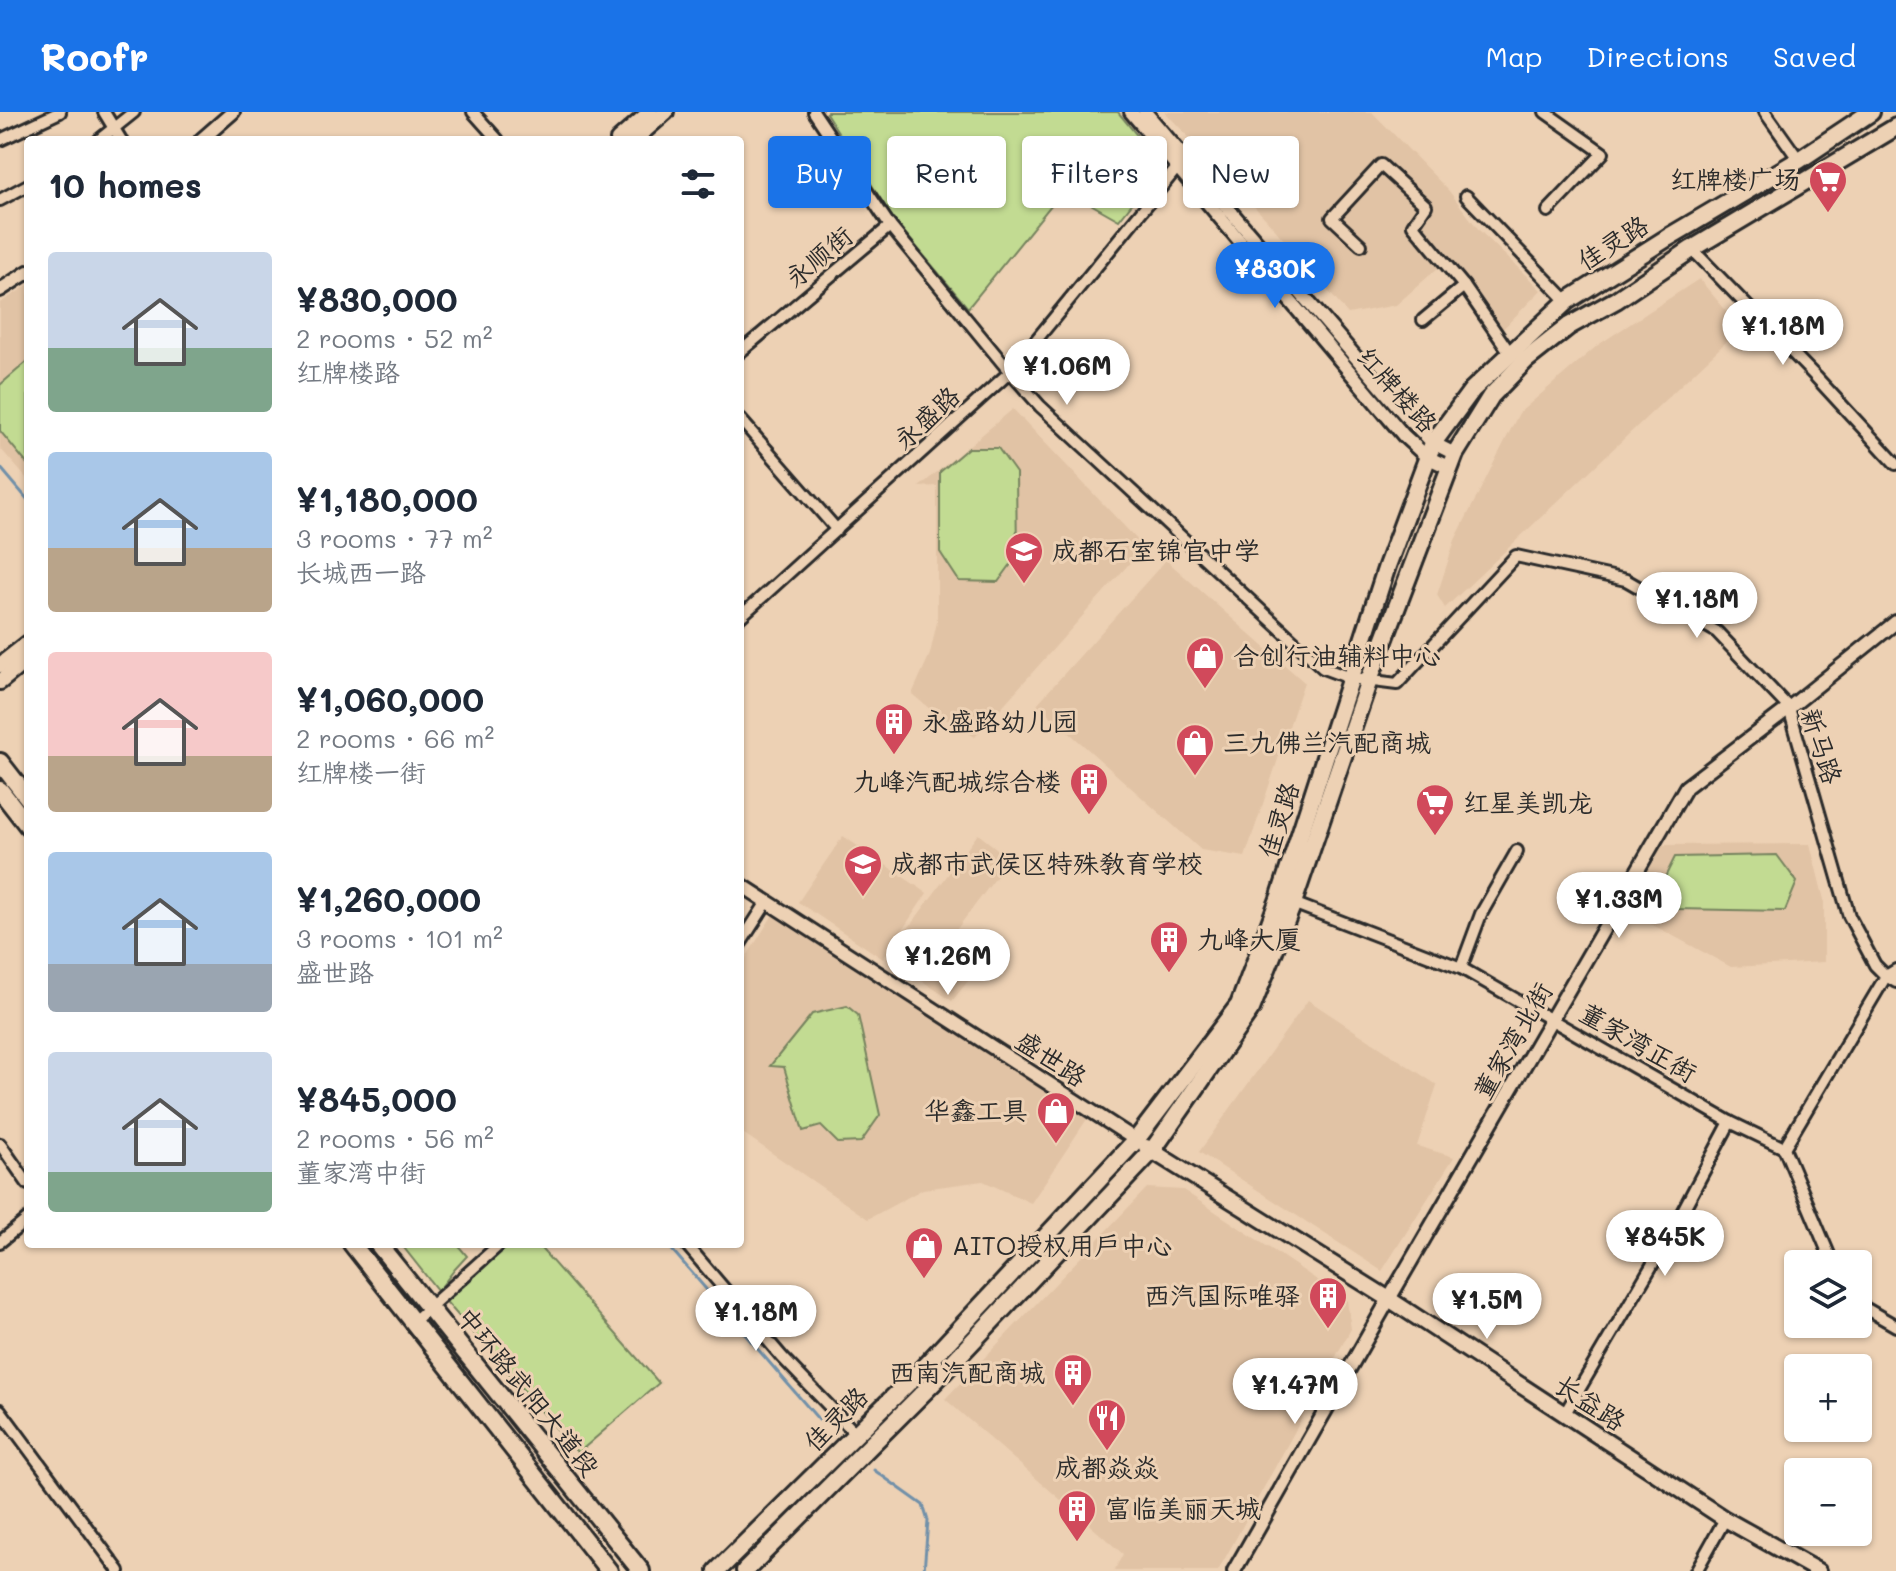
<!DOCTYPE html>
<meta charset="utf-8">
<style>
body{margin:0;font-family:Mali,"LXGW WenKai TC",sans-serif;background:#f6f6f7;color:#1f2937;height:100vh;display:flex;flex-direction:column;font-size:30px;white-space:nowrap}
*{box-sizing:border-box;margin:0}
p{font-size:26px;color:#747a83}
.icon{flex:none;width:44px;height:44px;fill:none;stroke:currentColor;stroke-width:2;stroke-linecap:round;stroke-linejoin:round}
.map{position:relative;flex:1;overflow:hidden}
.details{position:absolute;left:24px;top:24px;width:720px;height:1112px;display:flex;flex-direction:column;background:#fff;border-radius:8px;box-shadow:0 2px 6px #0004}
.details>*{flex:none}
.hud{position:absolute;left:768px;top:24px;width:760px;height:72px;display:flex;gap:16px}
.controls{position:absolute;left:1784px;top:1138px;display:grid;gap:16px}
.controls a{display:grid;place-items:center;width:88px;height:88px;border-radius:8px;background:#fff;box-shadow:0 2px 6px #0004;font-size:40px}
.price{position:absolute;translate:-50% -68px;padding:0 18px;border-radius:28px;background:#fff;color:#222;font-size:26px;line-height:52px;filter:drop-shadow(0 2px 4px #0008)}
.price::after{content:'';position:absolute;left:50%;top:48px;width:24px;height:18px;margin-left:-12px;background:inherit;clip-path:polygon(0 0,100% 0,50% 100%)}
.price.selected{background:#1a73e8;color:#fff}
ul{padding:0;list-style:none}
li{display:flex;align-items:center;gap:24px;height:200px;padding:0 24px}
li span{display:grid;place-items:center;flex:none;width:224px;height:160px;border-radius:8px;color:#555}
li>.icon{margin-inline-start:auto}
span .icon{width:96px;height:96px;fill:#fffc;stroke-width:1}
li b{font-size:34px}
h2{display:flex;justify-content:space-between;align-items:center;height:96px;padding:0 24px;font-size:34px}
.pill{padding:0 28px;border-radius:8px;background:#fff;box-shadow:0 2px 6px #0004;font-size:28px;line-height:72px}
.pill.selected{background:#1a73e8;color:#fff}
header{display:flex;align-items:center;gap:48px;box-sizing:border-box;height:112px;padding:0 40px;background:#1a73e8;color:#fff}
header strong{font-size:38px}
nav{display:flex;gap:44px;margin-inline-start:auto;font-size:28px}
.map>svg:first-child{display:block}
.built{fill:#e1c3a5}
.green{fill:#c2db92;stroke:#76835e;stroke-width:2}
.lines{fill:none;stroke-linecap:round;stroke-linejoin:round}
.stream{stroke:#7190a9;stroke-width:3}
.minor-casing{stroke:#2b2b2b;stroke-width:16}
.tertiary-casing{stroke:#2b2b2b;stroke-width:18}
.secondary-casing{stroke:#2b2b2b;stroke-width:20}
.primary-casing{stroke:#2b2b2b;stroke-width:22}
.minor{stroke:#edd1b4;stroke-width:10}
.tertiary{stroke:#edd1b4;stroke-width:12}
.secondary{stroke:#edd1b4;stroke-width:14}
.primary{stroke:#edd1b4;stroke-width:16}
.labels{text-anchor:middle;stroke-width:6;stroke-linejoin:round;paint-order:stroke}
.poi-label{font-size:26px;fill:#2b2b2b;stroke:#edd1b4;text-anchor:start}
.street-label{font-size:26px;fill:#2b2b2b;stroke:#edd1b4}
</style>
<header>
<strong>Roofr</strong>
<nav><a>Map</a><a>Directions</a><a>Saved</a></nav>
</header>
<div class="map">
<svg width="1896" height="1459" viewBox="0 0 1896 1459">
<rect width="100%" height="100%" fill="#edd1b4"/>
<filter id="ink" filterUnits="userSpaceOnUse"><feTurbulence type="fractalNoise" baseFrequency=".0125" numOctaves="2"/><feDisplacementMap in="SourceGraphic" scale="16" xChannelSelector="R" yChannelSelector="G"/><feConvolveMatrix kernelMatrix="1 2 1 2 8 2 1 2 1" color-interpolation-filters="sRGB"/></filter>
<g filter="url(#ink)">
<g class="built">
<polygon points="1165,0 1372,0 1449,79 1479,118 1541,178 1493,227 1439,155 1396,193 1348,202 1266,107"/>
<polygon points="1699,167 1741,216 1445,496 1437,483 1455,428 1519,301 1598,233"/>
<polygon points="28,173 28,368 0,336 0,191"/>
<polygon points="1013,297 1144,435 975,625 931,598 912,582 930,542 937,510 937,374 919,375"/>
<polygon points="1166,448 1304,570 1245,745 1201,738 1037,592"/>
<polygon points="978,722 1010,747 950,826 982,852 952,889 887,845"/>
<polygon points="843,724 927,781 883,847 798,790"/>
<polygon points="1810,732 1824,788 1824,850 1731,855 1627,799 1657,733"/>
<polygon points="776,798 1087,1007 1031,1091 983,1069 923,1077 868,1107 740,1019 740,855"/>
<polygon points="1308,888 1437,973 1417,1034 1454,1045 1382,1159 1199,1040"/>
<polygon points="1147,1076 1183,1078 1347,1188 1351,1217 1218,1459 1114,1459 1123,1442 945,1287"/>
</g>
<g class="green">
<polygon points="827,0 1118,0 1158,49 1156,61 1119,108 1064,77 968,196 894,108 826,1"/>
<polygon points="28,249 28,353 0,319 0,273"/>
<polygon points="968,336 998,336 1016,361 1017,444 998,470 959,469 940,440 940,360"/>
<polygon points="1777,743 1797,770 1785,799 1677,797 1664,767 1675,745"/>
<polygon points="847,894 858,903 880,1003 861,1030 838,1031 821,1014 803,1019 784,955 770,954 812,902"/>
<polygon points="401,1132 457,1132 467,1144 455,1157 438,1179"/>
<polygon points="504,1132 537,1132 659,1271 578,1341 442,1185"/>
</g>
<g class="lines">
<g class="stream">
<polyline points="0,355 28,388"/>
<polyline points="667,1132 819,1308"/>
<polyline points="874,1358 923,1393 928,1409 924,1459"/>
</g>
<defs>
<g id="minor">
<polyline points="104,0 121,28"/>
<polyline points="473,0 498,28"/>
<polyline points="814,0 890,114 1010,260 1040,294 1323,556 1350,566 1397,572 1516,444 1626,468 1717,520 1789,596 1849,804 1875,853 1886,864 1896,870"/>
<polyline points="1545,0 1603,41 1548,99"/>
<polyline points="1765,0 1799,48"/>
<polyline points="0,28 60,0"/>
<polyline points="99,28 134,0"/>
<polyline points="1466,84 1567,189"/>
<polyline points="0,88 28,73"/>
<polyline points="1361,133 1332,106 1381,53 1426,94 1413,113 1464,174 1510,241"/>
<polyline points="1692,137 1816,265 1896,352"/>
<polyline points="1423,208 1464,174"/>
<polyline points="740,240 890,114"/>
<polyline points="740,307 837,418"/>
<polyline points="740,505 1010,260 1181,51"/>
<polyline points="1293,791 1461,856 1730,1010 1784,1036"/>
<polyline points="740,832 767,790"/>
<polyline points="1461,856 1481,802 1517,739"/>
<polyline points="0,1032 28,1072"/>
<polyline points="1784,1036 1886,864 1896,858"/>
<polyline points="1784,1036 1833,1152"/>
<polyline points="0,1130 28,1107"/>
<polyline points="686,1132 782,1245 856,1322"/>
<polyline points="1858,1192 1896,1214"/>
<polyline points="413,1210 500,1132"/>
<polyline points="0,1298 119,1459"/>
<polyline points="1564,1303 1671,1121 1730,1010"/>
<polyline points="1696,1459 1725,1407"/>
</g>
<g id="tertiary">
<polyline points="1131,0 1404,324 1427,345 1450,356"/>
<polyline points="1145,0 1409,307 1433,331 1455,342"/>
<polyline points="201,28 233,0"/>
<polyline points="0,178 28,160"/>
<polyline points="740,772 1136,1028"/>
<polyline points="1234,1459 1389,1187 1686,675 1789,596 1896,510"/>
</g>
<g id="secondary">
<polyline points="618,28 650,0"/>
<polyline points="634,28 666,0"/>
<polyline points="0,553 28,531"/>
<polyline points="0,570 28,547"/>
<polyline points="1146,1035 1389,1187 1725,1407 1818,1459"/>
</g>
<g id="primary">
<polyline points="0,650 28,686"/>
<polyline points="0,678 28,714"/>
<polyline points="352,1132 609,1459"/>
<polyline points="378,1132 641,1459"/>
<polyline points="717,1459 924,1255 1136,1028 1239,893 1280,784 1387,454 1433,331 1472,278 1567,189 1667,126 1799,48 1871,0"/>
<polyline points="745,1459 937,1267 1152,1039 1251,897 1293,791 1369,568 1455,342 1491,284 1526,248 1569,214 1616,188 1692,137 1896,15"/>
</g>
</defs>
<use href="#minor" class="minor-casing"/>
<use href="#tertiary" class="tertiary-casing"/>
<use href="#secondary" class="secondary-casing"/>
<use href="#primary" class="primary-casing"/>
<use href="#minor" class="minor"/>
<use href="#tertiary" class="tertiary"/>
<use href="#secondary" class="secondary"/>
<use href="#primary" class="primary"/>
</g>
</g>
<defs>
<symbol id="supermarket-pin" viewBox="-11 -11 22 30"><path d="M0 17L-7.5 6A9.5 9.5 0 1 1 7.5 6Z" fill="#d1495b" stroke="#edd1b4"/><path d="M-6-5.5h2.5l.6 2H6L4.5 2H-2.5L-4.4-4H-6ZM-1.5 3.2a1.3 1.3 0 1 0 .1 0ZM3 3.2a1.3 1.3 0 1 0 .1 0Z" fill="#fff"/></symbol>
<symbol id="school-pin" viewBox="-11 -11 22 30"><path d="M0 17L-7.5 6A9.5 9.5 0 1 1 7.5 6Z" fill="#d1495b" stroke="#edd1b4"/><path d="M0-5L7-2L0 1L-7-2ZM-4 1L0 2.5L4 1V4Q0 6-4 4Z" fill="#fff"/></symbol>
<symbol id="shop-pin" viewBox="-11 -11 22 30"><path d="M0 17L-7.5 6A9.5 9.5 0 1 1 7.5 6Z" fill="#d1495b" stroke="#edd1b4"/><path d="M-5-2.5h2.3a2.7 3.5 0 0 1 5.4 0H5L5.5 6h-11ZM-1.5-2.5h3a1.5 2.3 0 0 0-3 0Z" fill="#fff"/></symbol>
<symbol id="building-pin" viewBox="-11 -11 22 30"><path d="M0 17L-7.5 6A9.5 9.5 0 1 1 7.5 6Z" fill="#d1495b" stroke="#edd1b4"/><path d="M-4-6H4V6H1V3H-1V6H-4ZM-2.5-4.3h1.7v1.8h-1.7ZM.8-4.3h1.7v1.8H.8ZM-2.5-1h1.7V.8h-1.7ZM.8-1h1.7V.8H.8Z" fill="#fff"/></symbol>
<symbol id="restaurant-pin" viewBox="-11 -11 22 30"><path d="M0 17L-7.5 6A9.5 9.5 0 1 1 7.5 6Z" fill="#d1495b" stroke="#edd1b4"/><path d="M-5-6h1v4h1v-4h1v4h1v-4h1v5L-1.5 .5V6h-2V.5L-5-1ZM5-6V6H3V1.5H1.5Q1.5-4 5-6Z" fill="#fff"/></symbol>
</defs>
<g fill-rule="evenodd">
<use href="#supermarket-pin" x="1806" y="46" width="44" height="60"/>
<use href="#school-pin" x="1002" y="417" width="44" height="60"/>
<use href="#shop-pin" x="1183" y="522" width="44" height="60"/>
<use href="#building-pin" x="872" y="588" width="44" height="60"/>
<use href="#shop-pin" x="1173" y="609" width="44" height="60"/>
<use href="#building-pin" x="1067" y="648" width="44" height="60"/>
<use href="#supermarket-pin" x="1413" y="669" width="44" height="60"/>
<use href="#school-pin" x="841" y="730" width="44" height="60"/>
<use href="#building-pin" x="1147" y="806" width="44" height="60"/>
<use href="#shop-pin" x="1034" y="977" width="44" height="60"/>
<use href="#shop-pin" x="902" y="1112" width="44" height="60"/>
<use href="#building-pin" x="1306" y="1162" width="44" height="60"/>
<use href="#building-pin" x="1051" y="1239" width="44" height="60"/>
<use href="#restaurant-pin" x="1085" y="1284" width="44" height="60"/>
<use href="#building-pin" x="1055" y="1375" width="44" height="60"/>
</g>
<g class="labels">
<g class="poi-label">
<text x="1800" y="77" text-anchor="end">红牌楼广场</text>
<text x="1052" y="448">成都石室锦官中学</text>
<text x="1233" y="553">合创行油辅料中心</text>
<text x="922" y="619">永盛路幼儿园</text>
<text x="1223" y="640">三九佛兰汽配商城</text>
<text x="1061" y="679" text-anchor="end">九峰汽配城综合楼</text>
<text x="1463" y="700">红星美凯龙</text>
<text x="891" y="761">成都市武侯区特殊教育学校</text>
<text x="1197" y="837">九峰大厦</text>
<text x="1028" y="1008" text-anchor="end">华鑫工具</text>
<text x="952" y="1143">AITO授权用户中心</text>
<text x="1300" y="1193" text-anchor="end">西汽国际唯驿</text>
<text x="1045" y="1270" text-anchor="end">西南汽配商城</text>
<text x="1107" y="1365" text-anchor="middle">成都焱焱</text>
<text x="1105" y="1406">富临美丽天城</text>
</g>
<g class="street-label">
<text transform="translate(1613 131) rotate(-32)" y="9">佳灵路</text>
<text transform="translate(819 145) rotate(-40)" y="9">永顺街</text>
<text transform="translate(1397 278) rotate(48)" y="9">红牌楼路</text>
<text transform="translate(927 306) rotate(-43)" y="9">永盛路</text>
<text transform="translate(1821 634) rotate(72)" y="9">新马路</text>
<text transform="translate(1279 708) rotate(-72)" y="9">佳灵路</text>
<text transform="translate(1513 929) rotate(-60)" y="9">董家湾北街</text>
<text transform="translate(1638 931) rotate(30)" y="9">董家湾正街</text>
<text transform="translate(1051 947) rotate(33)" y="9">盛世路</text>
<text transform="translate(528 1280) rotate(51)" y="9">中环路武阳大道段</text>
<text transform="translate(1590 1291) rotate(33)" y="9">长益路</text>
<text transform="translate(836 1307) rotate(-45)" y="9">佳灵路</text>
</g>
</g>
</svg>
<div class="controls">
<a><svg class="icon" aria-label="layers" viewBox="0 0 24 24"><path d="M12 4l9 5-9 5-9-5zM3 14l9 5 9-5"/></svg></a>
<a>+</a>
<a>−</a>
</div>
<b class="price selected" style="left:1275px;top:198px">¥830K</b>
<b class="price" style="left:1783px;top:255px">¥1.18M</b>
<b class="price" style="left:1067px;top:295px">¥1.06M</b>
<b class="price" style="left:1697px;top:528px">¥1.18M</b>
<b class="price" style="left:1619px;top:828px">¥1.33M</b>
<b class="price" style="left:948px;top:885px">¥1.26M</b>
<b class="price" style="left:1665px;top:1166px">¥845K</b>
<b class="price" style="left:1487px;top:1229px">¥1.5M</b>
<b class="price" style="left:756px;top:1241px">¥1.18M</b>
<b class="price" style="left:1295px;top:1314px">¥1.47M</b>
<div class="hud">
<a class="pill selected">Buy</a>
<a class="pill">Rent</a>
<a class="pill">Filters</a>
<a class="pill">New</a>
</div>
<section class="details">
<h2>10 homes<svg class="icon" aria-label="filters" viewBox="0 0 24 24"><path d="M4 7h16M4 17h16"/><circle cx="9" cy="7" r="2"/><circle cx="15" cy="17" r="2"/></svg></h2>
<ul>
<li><span style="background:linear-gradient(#c9d6e8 60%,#7fa58c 0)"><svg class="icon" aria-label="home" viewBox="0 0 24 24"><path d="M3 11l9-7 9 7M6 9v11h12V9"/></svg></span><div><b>¥830,000</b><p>2 rooms · 52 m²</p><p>红牌楼路</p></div></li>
<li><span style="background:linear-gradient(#a9c7e8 60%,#b9a48a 0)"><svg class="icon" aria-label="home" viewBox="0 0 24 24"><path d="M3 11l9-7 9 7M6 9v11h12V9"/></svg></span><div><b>¥1,180,000</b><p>3 rooms · 77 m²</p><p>长城西一路</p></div></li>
<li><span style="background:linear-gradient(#f6c9c9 65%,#b9a48a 0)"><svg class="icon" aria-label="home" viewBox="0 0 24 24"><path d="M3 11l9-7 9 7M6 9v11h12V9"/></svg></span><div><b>¥1,060,000</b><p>2 rooms · 66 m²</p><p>红牌楼一街</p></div></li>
<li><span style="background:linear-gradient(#a9c7e8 70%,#9aa5b1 0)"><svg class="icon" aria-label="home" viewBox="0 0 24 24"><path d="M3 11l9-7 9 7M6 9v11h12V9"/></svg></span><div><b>¥1,260,000</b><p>3 rooms · 101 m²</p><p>盛世路</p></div></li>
<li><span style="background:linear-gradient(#c9d6e8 75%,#7fa58c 0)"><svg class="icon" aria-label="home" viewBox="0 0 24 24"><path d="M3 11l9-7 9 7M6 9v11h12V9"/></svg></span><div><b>¥845,000</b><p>2 rooms · 56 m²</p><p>董家湾中街</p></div></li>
</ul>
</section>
</div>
